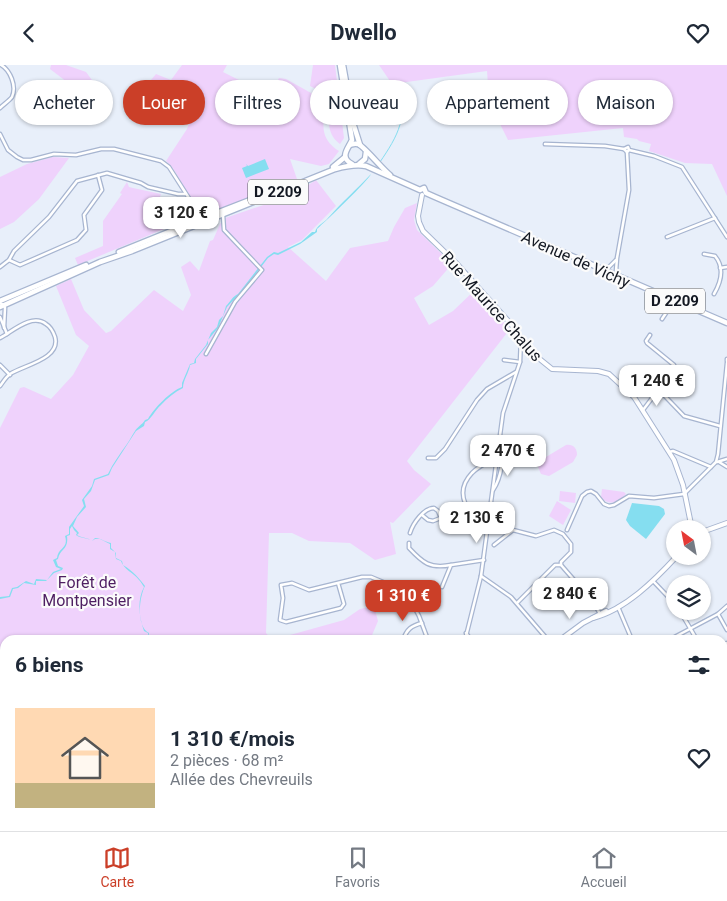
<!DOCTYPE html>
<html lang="fr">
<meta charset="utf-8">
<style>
body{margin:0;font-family:Roboto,sans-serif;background:#f6f6f7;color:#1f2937;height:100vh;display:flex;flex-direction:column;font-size:19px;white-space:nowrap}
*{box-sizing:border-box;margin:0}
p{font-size:16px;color:#747a83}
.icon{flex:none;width:28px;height:28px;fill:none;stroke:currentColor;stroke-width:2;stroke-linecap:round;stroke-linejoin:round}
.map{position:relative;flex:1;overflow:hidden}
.panel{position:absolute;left:0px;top:570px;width:728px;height:196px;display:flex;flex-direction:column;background:#fff;border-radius:15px 15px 0 0;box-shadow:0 1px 4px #0004}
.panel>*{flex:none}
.guide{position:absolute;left:15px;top:15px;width:698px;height:45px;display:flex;gap:10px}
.needle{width:32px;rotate:328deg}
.fabs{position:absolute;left:666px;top:455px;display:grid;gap:10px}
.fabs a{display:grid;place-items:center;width:45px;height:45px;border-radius:50%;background:#fff;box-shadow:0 1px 4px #0004;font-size:25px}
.price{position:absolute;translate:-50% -42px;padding:0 11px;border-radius:10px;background:#fff;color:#222;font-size:16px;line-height:32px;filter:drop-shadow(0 1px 2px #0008)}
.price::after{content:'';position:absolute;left:50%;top:30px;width:15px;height:11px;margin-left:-8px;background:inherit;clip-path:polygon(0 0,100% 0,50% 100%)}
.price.current{background:#cb3f28;color:#fff}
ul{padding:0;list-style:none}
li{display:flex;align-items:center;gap:15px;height:125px;padding:0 15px}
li+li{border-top:1px solid #e0e1e3}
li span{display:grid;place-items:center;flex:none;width:140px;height:100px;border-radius:0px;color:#555}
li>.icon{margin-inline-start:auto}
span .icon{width:60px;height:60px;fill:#fffc;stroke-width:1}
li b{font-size:21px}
h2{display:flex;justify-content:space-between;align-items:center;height:60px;padding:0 15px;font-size:21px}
.pill{padding:0 18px;border-radius:22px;background:#fff;box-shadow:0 1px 4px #0004;font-size:18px;line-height:45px}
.pill.current{background:#cb3f28;color:#fff}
header{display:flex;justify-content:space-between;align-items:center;height:65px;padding:0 15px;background:#fff;font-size:22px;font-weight:700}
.tabs{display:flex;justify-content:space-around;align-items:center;height:70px;border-top:1px solid #e0e1e3;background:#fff;font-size:14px;color:#747a83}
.tabs a{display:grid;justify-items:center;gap:2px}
.tabs .current{color:#cb3f28}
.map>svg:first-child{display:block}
.green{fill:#efd2fc}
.water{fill:#85def0}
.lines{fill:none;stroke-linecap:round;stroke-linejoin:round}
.stream{stroke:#85def0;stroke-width:1}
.street-casing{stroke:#a7b5d0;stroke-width:5}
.secondary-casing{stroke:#a7b5d0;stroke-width:6}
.primary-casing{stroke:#a7b5d0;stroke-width:7}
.street{stroke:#fff;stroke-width:2.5}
.secondary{stroke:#fff;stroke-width:4}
.primary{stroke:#fff;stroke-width:4.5}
.labels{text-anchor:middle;stroke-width:4.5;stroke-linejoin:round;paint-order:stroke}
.shield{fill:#fbfbfb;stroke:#595c63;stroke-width:1}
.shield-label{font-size:15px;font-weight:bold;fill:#131822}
.street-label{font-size:16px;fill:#131822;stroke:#fbfbfb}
.park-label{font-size:16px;fill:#4e1f62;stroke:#fbfbfb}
</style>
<header><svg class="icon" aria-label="back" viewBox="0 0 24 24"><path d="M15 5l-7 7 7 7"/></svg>Dwello<svg class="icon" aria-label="heart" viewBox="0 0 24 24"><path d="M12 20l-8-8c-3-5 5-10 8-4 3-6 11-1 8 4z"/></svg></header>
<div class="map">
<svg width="727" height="766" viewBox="0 0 727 766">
<rect width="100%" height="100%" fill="#e8effa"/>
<g class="green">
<polygon points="51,0 66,0 86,7 100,26 71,38 61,28 71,20 50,4"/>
<path d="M182 0H227L223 7 265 28 267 24 271 26 279 13 286 14 320 33C329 56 314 69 339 86L329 99 321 101 290 94 297 114 215 146C191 152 182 108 166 96L187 64 198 36 196 34 184 30 179 32 166 28 130 40 156 9 171 15Z"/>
<path d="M313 0H335L344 73 340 79C323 66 332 50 326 32L324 28 310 21Z"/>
<polygon points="379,0 727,0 727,131 712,99 685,98 649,86 651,79 639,76 637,74 624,72 623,63 508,75 494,47 490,47 487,6 392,19"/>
<polygon points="53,92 69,93 39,134 14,157 0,164 0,112 27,99"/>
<polygon points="316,115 336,141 302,175 288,182 326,216 350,183 388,176 394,162 405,143 417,138 414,155 417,165 452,199 433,221 414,233 429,260 453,246 476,224 510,264 407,396 414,405 431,419 393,458 390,457 396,489 375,495 350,478 309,476 292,468 269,468 266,568 272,575 344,555 360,544 374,541 378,556 370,575 5,575 5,761 227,761 227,766 0,766 0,363 20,323 24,322 51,334 73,310 89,281 76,270 56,221 71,214 84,245 106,268 111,266 154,225 183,246 191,230 181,202 190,196 199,206 210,176 213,175 220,159 225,153 293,130"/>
<polygon points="127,117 129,122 133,123 161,129 159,134 171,161 78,200 75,193 103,181 103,156 122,129 120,128"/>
<path d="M566 380C573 379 577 383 577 390L573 397 549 411 541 409 538 402 541 395Z"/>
<path d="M602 424 624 427 626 429C618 437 609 442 601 432Z"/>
<polygon points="560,426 576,428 575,438 559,436"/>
<polygon points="557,436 571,445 563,460 549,451"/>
</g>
<g class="water">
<polygon points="265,94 269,104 246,113 242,103 247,101 246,99 248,101"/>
<path d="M371 109C369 115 326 156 317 164V167L300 179 278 190 274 189 268 193 245 223 227 242 218 263 208 275V279L196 294V298L190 300C189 308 183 315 183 323 175 327 167 333 161 340 155 345 151 355 145 357L144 361 136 366 112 403 109 410 95 415 91 426 84 434 86 442 77 452 73 461 79 468 77 470C82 473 87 472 92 476L95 473C101 473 105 477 111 478V483L116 488V493L122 496 123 500C133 506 139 513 145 521 139 533 136 561 149 568V573L152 575 149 574 148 568 144 566C139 552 137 535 144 522 142 519 141 517 139 515 134 508 123 504 121 496L116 494 115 487 110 484V479L100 474H95L92 476C87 472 81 474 76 470L77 468 74 465 72 461 70 464V470L67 471C69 485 60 483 58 494L56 495 58 501 63 503 62 505 54 508 46 516H36V520L24 518 18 523 13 524 10 532 0 534V532L9 531 12 523 17 522 26 516 34 519 36 514 47 515 53 507 61 504 56 502 53 495 57 493C58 482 69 484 65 471L69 469V462L84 441 82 435 92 421 94 414 108 409C113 398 120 389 127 379 130 375 132 370 135 366 138 361 142 360 145 355L148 354C154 343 171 326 182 322V318L190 299 194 298 195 294 206 280 211 268 217 262 219 255 223 251 226 241C230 237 233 231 238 229L267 192 274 187 278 188 301 177 312 167H315C317 160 324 158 328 153 342 137 357 124 371 109Z"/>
<polygon points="632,438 659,441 664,444 665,449 646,474 630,461 626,455"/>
</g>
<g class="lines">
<path class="stream" d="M380 97C397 72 412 48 393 20"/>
<defs>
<g id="street">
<path d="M0 43C4 39 9 36 12 32 17 21 10 5 1 0"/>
<polyline points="0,69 8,85 17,92 23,95 31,95 54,89 76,90 101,84 114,84 161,96 169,102 201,152 197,158"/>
<polyline points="545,79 605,81 624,84"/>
<polyline points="629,85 627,87 624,84 628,82 629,85 654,91 682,102 727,172"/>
<polyline points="193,141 196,154"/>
<polyline points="667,172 715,153"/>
<path d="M704 189 715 191C725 203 721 217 714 229"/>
<polyline points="9,195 20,200 77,175 86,165 84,150 102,125 98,110"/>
<polyline points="0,202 9,195 14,186 49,152 77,116 107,108 141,118 148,122 178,129 185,129"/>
<polyline points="720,203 727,202"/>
<polyline points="606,205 616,195"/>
<polyline points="616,206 617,193 629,125 627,87"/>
<polyline points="0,238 4,240 5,243 4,263"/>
<polyline points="0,252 7,269"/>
<polyline points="662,254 674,236"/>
<path d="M0 273C13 266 32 248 46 259 51 262 53 266 55 272 61 294 24 300 10 309 6 312 3 317 0 321"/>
<polyline points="206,289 235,237 262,205 224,165 223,150"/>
<polyline points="727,294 727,296"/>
<polyline points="504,295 520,297"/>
<polyline points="0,300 10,310"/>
<polyline points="659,325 684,351 720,361"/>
<polyline points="643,345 675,303 674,300 647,278 646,276 650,270"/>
<polyline points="669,387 673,386 711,402"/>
<polyline points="428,393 436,393 445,384 477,335 487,324 516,307"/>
<polyline points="717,397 727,394"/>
<polyline points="719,397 727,402"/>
<path d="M493 425C501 413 505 392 500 378"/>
<polyline points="422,450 428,455 433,456 466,443"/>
<path d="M487 463C469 450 452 429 472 408 479 401 489 396 498 391"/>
<polyline points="567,465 582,431 587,427 591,426 596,429 604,439 609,441 614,440 629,431 654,433 684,429 716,397 718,389 727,298"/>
<path d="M410 468C413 458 424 443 434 443L438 446 441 453"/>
<path d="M409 478V483C423 498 430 504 451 500"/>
<polyline points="494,480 513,465 536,471 554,465 563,469 571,479 571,487 561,497 561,500"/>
<polyline points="481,511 511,532 548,575"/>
<polyline points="653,516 675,539"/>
<polyline points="338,518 344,539 341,543 286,557 280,555 283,533 281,520 292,518 309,525 362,512 371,512 402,525 407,528 419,551 428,575"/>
<polyline points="442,522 451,500 484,495"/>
<polyline points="517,538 555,500 561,500 594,538 600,549"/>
<polyline points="618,542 632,575"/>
<polyline points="680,546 697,575"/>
<polyline points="718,549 727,565"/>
<polyline points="466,568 471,575"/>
<path d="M403 575C407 564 411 561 422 558"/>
<polyline points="465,575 481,511 503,348 520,297 521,273"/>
<polyline points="669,575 718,549 727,541"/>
<polyline points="722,581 727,578"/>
<polyline points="722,621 727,628"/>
<polyline points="722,674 727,678"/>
<polyline points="722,715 727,720"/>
<polyline points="722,724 727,720"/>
<polyline points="336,761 338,766"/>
<polyline points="435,761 439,766"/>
<polyline points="511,761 514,764 517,761"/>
<polyline points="620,761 626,766"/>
<polyline points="667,761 672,766"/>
<polyline points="714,761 718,766"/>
<polyline points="379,766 383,761"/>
<polyline points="575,766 577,761"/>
<polyline points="680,766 684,761"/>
</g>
<g id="secondary">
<polyline points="422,130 418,151 419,157 423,166 457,199 511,259 531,287 552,304 598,306 609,309 634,332 674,395 683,420 692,464"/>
<polyline points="702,467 727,458"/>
<path d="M593 553C625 545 655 515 677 491"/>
<polyline points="560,575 583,558 606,546"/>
<polyline points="429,766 432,761"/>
</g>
<g id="primary">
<path d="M340 0 352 75C348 84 339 92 352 99"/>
<polyline points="343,0 354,61 360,80"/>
<path d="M350 80C353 79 354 78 358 79 363 80 383 105 390 110"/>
<polyline points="359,99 365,94 366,87"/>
<polyline points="333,102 345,92"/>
<polyline points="119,187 171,166 201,152 219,147 258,132"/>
<polyline points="0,236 86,200"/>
<path d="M0 242 100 197 132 186 335 104C346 101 355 99 366 101L420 125 424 123 426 128 435 132 727 258"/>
</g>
</defs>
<use href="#street" class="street-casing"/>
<use href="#secondary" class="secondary-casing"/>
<use href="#primary" class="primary-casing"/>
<use href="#street" class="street"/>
<use href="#secondary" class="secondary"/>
<use href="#primary" class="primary"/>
</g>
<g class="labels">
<g class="shield">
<rect x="248" y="114.5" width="60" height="25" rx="4"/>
<rect x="645" y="223.5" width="60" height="25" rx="4"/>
</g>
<g class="shield-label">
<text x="278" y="132">D 2209</text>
<text x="675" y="241">D 2209</text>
</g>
<g class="street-label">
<text transform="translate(576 194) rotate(24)" y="6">Avenue de Vichy</text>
<text transform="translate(492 241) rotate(48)" y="6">Rue Maurice Chalus</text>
</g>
<g class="park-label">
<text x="87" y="523">Forêt de<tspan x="87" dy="18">Montpensier</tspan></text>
</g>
</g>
</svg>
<div class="fabs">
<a><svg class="needle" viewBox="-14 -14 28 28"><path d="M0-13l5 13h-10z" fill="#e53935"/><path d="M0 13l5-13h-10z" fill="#747a83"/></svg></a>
<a><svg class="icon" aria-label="layers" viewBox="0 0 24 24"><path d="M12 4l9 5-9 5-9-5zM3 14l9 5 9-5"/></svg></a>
</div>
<b class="price" style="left:181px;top:174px">3 120 €</b>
<b class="price" style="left:657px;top:342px">1 240 €</b>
<b class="price" style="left:508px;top:412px">2 470 €</b>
<b class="price" style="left:477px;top:479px">2 130 €</b>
<b class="price" style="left:570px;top:555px">2 840 €</b>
<b class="price current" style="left:403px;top:557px">1 310 €</b>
<div class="guide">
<a class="pill">Acheter</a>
<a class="pill current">Louer</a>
<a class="pill">Filtres</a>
<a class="pill">Nouveau</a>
<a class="pill">Appartement</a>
<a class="pill">Maison</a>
</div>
<section class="panel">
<h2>6 biens<svg class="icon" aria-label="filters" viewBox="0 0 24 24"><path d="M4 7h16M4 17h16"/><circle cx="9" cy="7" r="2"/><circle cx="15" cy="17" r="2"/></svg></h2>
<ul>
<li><span style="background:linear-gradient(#ffd9b3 75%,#c2b280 0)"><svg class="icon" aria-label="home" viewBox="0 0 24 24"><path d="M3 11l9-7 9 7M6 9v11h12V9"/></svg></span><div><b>1 310 €/mois</b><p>2 pièces · 68 m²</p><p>Allée des Chevreuils</p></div><svg class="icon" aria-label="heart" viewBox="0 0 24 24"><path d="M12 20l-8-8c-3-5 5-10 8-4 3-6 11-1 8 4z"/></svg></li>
</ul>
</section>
</div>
<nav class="tabs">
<a class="current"><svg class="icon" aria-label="map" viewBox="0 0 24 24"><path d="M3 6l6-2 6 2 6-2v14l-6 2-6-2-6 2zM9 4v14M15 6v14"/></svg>Carte</a>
<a><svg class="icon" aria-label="saved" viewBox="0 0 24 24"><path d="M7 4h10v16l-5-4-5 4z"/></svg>Favoris</a>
<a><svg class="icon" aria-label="home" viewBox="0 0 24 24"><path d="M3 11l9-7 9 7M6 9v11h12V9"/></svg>Accueil</a>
</nav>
